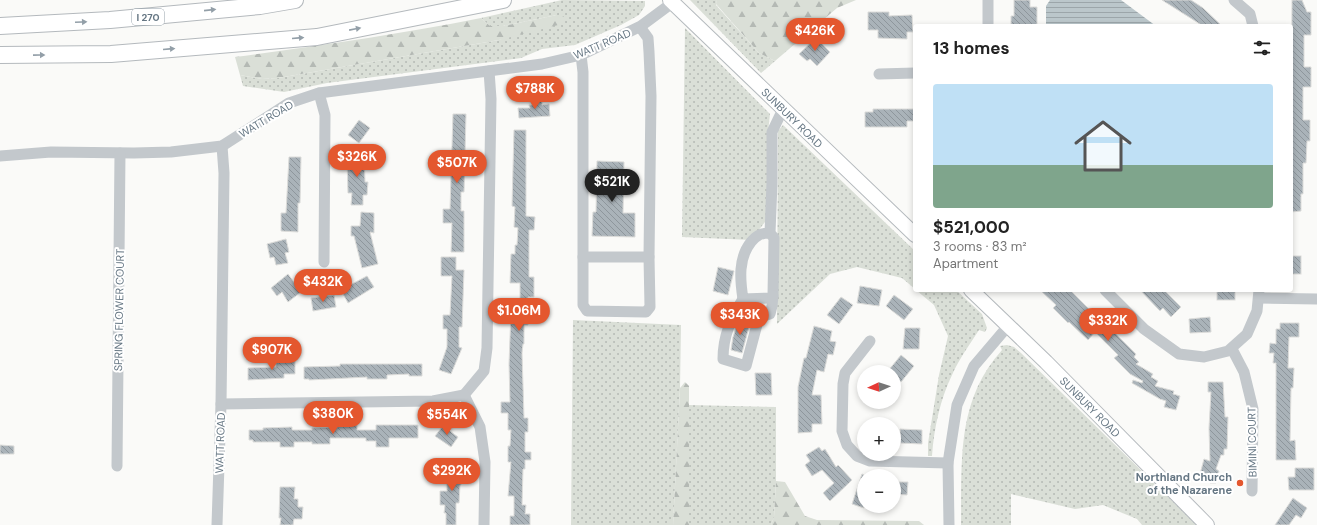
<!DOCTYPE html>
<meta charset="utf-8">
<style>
body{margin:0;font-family:"DM Sans",sans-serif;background:#f6f6f6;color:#222;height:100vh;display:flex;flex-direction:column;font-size:15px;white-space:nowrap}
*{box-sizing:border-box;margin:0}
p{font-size:13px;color:#767676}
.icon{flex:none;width:22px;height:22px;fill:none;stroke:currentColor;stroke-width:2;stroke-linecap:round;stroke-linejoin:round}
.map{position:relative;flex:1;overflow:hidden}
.drawer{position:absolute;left:913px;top:24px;width:380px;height:268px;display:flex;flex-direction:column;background:#fff;border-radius:4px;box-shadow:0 2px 6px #0003}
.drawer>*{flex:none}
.needle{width:26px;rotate:267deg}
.tools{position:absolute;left:857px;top:365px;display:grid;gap:8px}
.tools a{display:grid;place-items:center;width:44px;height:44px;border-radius:50%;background:#fff;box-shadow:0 2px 6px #0003;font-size:20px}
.price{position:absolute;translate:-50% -34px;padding:0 9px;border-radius:14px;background:#e4572e;color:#fff;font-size:13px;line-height:26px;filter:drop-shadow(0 1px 2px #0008)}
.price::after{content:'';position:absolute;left:50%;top:24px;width:12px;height:9px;margin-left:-6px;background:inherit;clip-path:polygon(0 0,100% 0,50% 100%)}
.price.on{background:#222;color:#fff}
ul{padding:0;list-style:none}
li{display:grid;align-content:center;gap:8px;height:212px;padding:0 20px}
li span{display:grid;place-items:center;height:124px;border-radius:4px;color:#555}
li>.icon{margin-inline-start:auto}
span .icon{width:72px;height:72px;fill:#fffc;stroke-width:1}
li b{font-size:17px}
h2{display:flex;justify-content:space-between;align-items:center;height:48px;padding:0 20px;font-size:17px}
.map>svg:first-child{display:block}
.grass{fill:url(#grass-dots)}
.forest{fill:url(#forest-firs)}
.water{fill:url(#water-rules)}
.building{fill:url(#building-back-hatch);stroke:#dcdcda}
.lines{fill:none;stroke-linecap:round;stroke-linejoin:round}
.major-casing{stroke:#b5babe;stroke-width:16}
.highway-casing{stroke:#b4b9bd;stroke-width:18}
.minor{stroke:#c3c8cc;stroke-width:11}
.major{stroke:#fff;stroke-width:14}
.highway{stroke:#fff;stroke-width:16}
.oneway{fill:#939fa8}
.poi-dot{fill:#e4572e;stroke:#fff;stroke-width:1.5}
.labels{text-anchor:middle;stroke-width:4;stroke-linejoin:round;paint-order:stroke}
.shield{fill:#fff;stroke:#939fa8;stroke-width:1}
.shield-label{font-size:10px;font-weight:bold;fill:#657683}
.street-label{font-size:11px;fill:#657683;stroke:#fff}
.poi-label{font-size:11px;font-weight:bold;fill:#657683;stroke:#fff;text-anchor:end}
</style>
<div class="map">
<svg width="1317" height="525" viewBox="0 0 1317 525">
<defs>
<pattern id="grass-dots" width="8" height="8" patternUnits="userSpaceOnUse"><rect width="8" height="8" fill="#dadfd7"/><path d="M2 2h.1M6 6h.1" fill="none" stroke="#b4b9b4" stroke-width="1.8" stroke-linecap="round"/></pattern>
<pattern id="forest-firs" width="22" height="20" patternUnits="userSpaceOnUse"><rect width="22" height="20" fill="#dadfd7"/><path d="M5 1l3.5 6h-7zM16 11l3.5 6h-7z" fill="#b4b9b4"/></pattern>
<pattern id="water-rules" width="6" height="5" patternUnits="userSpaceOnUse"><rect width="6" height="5" fill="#bbc7cb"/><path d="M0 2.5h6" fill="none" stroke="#9ca6aa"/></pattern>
<pattern id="building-back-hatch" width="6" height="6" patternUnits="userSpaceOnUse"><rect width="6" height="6" fill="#aab3b9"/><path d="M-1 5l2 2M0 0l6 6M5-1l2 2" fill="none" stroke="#8e969c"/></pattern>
</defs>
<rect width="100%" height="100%" fill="#fafaf8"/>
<g class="grass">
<polygon points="562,0 645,1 645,6 639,15 621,25 575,45 542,49 521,58 327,83 284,92 243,86 240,75 262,79 278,78 499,40 557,15 503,26 490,26 481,18"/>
<polygon points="690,0 717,0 716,5 759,53 775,61 761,73"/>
<polygon points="685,28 770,114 768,132 767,209 765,222 751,240 682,237"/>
<polygon points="783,125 915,251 915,289 902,278 857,267 830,274 777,324 778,131"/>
<path d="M916 290H956L982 314 987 328 985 332 979 330C970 344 959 359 952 375 940 400 934 428 932 456H928V443L939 375 948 336 934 305Z"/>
<polygon points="573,320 681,325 680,388 673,525 571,525"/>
<path d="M1007 345 1014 347 1021 353 1197 525H1142L1137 519 1103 505 1075 509 1011 494V525H961C962 461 956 401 1002 350L1000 346Z"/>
<polygon points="689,405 776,407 776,481 774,517 771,525 689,525"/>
</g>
<g class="forest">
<polygon points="717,0 856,0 837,8 775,61 759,53 716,4"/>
<path d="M557 15 563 16 566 19 562 24 499 40 278 78 262 79 240 75 235 57C318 46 400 34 481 18L490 26H503Z"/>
<polygon points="685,382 689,386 689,525 673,525 680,388"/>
<polygon points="776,481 785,482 805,516 817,520 919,521 924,525 771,525 774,517"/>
</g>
<polygon class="water" points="1050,0 1121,0 1156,26 1046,26 1046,6"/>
<g class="building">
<polygon points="1014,0 1030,0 1030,7 1037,7 1037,26 1011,26 1011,16 1014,16"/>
<polygon points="1162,0 1191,0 1203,8 1222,26 1203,26"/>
<polygon points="1292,0 1302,0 1307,12 1311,12 1311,35 1304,35 1304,67 1311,67 1311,87 1303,87 1303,120 1310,120 1310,141 1307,141 1306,163 1303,163 1303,194 1301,194 1301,211 1291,212"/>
<polygon points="868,12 889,12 889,16 912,15 913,32 907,32 907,39 878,38 878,30 868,30"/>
<polygon points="818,36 824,42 822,44 830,52 817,66 810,59 807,61 799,54"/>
<polygon points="542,99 542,105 549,104 550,116 519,118 518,108 530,108 529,105 532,105 531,100"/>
<polygon points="873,109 915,109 915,121 907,121 907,127 865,127 865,112 873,112"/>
<polygon points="453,114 466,114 464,192 461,192 461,211 464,211 464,252 451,252 452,223 443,223 443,209 450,209"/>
<polygon points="359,120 370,128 359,143 348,135"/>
<polygon points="514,130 526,130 526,216 535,217 534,230 529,230 529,277 534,277 534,297 528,297 528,325 524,325 524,344 523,344 522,353 524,418 528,418 528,432 525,432 525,452 531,452 531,460 525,460 525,469 523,469 522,505 526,505 525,514 530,514 530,525 510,525 510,516 514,516 514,496 508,496 511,462 508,462 508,446 510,446 511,430 508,430 508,413 501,413 501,402 510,402 509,364 511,311 515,312 515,303 520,303 520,283 510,283 511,254 515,254 515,245 517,245 518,228 514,227 515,207 512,206"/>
<polygon points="351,152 364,152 365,182 368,182 367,195 363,195 363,205 351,205 352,193 348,193 347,160 351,160"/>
<polygon points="289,157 301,157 300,203 298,203 298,232 281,231 281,213 286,213"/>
<polygon points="597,161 624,162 623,213 635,213 635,237 592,236 593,212 596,212"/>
<polygon points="361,212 374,213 374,233 370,232 378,264 362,268 354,236 351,236 351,226 360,226"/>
<polygon points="286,239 289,252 285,253 288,263 276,265 274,257 270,258 267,244"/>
<rect x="1291" y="256" width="10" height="18"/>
<polygon points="441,257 456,257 456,270 464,270 462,327 459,327 459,347 462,348 451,374 439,370 447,347 447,329 443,329 443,315 450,315 452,276 441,276"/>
<polygon points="718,267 734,271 728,295 713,291"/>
<polygon points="288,274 301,292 288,302 282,292 277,296 271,288"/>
<polygon points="367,276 374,287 348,303 342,292 351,287 350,285"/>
<polygon points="860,286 882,290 879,306 857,303"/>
<polygon points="1040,290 1070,290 1097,317 1094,319 1107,331 1110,328 1136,354 1134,357 1139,362 1136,364 1153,374 1151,377 1158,381 1155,386 1174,391 1173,394 1180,396 1176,410 1164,407 1166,401 1160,399 1132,383 1133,380 1142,383 1143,381 1130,374 1114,358 1118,355 1095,332 1088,340 1069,322 1068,323 1053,308 1056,305"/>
<polygon points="1140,290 1164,290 1181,307 1171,317 1163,308 1160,311"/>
<rect x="1217" y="290" width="18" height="10"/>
<polygon points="334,295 336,307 313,311 311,298"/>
<polygon points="894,295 913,309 904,320 886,306"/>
<polygon points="841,297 853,305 839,324 827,315"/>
<polygon points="1210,317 1211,332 1190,333 1189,319"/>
<polygon points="739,320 750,323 742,353 731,350 733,337"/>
<polygon points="1280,323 1299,323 1299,337 1289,337 1288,368 1294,368 1293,388 1291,388 1290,441 1295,440 1296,460 1276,460 1276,363 1273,363 1274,353 1269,353 1270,343 1276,344 1276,329 1280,329"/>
<polygon points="814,326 832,331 830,341 836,342 833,355 828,354 824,372 817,370 812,395 821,395 822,424 812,424 812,432 798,433 798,387 804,358 806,358"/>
<polygon points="905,328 920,328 919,349 903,349"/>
<polygon points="901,355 914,366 901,382 894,376 894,372 888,371"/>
<polygon points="295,361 295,374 284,374 284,378 248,380 248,368 276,367 276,362"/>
<polygon points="340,364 422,364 422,376 409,376 409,374 387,375 387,379 367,379 367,377 309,380 309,379 304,379 304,367 340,366"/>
<polygon points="755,373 771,373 772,395 756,395"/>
<polygon points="1208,382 1223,382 1225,417 1228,417 1227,449 1224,449 1224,455 1221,455 1216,469 1219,471 1216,483 1210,483 1210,481 1206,480 1207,477 1200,474 1204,459 1210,461 1209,428 1211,392 1208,392"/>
<polygon points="338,425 357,425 357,430 376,430 376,425 418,425 418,438 389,438 389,447 376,447 376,441 366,441 366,438 330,438 330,444 312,444 312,442 294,442 294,447 280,447 280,442 253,442 253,440 249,440 249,430 263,430 263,428 292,427 292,430 312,430 312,428 338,427"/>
<polygon points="443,426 458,437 451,447 435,436"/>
<polygon points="900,429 922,430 922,444 900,443"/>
<polygon points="0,445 14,446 14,454 0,454"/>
<polygon points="819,447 822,451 825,449 836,467 838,465 852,480 830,501 823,493 834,483 822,470 812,476 805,465 810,461 806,455"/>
<polygon points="449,461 461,462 461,485 460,485 459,503 456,503 456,525 446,525 446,513 444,513 445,505 440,505 440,491 447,491 447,467 448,467"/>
<polygon points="1295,468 1314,468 1314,490 1289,490 1288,477 1295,477"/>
<polygon points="862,474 864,475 864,508 852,504"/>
<polygon points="894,482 908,482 907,495 894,494"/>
<polygon points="280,487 295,487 294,499 298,499 298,507 303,507 302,519 294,519 293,525 280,525 281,518 279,518"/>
<polygon points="1293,498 1307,508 1301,518 1296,515 1289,525 1275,525"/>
</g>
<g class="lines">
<defs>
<g id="major">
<polyline points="670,0 915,235"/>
<polyline points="971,290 1046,362 1207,525"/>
</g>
<g id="highway">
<polyline points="0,26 110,20 260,6 295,0"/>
<polyline points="0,55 111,54 317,37 503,0"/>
</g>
</defs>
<use href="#major" class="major-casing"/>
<use href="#highway" class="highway-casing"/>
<g class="minor">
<polyline points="988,0 988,26"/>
<polyline points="1234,0 1250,14 1253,26"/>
<polyline points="581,55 583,72 583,305 587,311 646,312 650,307 649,257"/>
<polyline points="879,74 915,73"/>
<polyline points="319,93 325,115 324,262"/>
<polyline points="0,156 51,152 134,153 171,152 222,146 289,103 319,93 542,64 581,55 641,26 672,3"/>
<path d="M770 233 774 238 773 296 771 298 743 299C740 280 738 258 751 242 757 235 761 233 770 233L772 183V132L783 109"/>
<polyline points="583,257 649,257 651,96 649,52 648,38 640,27"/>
<polyline points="1105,290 1144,329 1179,354 1204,357 1228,351 1247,334 1257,311 1259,290"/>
<polyline points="1259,298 1317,299"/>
<path d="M743 299C731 318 723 336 723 359L746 366 759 317"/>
<polyline points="743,299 743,308 747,314 759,317 770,314 772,306 773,296"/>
<polyline points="870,341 845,373 843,384 842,431 847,445 857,456 870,461 948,463"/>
<polyline points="1232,349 1244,372 1253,409 1252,491"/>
<polyline points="464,395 484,371 487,348 491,99 489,71"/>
<polyline points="464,395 480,427 485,462 484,525"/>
<polyline points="221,404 433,401 464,395"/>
<polyline points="117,466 120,153"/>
<polyline points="217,525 221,404 224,173 222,146"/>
<polyline points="949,525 948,463 957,405 974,366 1008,326"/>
</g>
<use href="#major" class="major"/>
<use href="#highway" class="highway"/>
</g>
<defs><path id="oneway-solid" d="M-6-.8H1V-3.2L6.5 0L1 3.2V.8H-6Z"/></defs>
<g class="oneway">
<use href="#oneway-solid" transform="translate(210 10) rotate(-6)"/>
<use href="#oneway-solid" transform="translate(81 22) rotate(-3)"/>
<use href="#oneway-solid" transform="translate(355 29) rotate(-11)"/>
<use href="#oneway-solid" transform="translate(298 38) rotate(-5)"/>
<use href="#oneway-solid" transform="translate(169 49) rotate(-5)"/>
<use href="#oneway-solid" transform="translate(39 55) rotate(-1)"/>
</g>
<circle class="poi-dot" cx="1240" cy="483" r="4"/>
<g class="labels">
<rect class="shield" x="132" y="9" width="32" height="16" rx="3"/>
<g class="shield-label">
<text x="148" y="21">I 270</text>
</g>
<g class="street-label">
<text transform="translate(602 44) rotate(-23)" y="4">WATT ROAD</text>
<text transform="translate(792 118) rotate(44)" y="4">SUNBURY ROAD</text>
<text transform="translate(266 119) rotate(-31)" y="4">WATT ROAD</text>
<text transform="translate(119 310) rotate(-89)" y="4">SPRING FLOWER COURT</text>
<text transform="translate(1090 407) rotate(45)" y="4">SUNBURY ROAD</text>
<text transform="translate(1252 442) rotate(-91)" y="4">BIMINI COURT</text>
<text transform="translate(220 443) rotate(-88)" y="4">WATT ROAD</text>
</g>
<g class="poi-label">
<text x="1232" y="481">Northland Church<tspan x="1232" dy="13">of the Nazarene</tspan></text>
</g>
</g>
</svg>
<div class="tools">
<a><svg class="needle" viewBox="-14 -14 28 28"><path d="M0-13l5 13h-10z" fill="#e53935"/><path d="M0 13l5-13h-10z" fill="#767676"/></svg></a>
<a>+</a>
<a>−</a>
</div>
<b class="price" style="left:815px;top:52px">$426K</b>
<b class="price" style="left:535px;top:110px">$788K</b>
<b class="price" style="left:357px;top:178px">$326K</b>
<b class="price" style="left:457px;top:184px">$507K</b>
<b class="price on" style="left:612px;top:203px">$521K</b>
<b class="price" style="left:323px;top:303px">$432K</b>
<b class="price" style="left:519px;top:332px">$1.06M</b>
<b class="price" style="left:740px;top:336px">$343K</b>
<b class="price" style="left:1108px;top:342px">$332K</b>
<b class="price" style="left:272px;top:371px">$907K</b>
<b class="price" style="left:333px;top:435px">$380K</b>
<b class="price" style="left:447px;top:436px">$554K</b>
<b class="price" style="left:452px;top:492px">$292K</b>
<section class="drawer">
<h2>13 homes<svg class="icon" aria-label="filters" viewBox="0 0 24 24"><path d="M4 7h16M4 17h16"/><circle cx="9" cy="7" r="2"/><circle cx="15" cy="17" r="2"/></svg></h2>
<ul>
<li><span style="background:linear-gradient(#bfe0f5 65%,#7fa58c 0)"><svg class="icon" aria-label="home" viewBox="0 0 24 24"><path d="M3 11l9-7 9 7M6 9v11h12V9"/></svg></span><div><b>$521,000</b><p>3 rooms · 83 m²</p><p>Apartment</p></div></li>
</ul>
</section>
</div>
